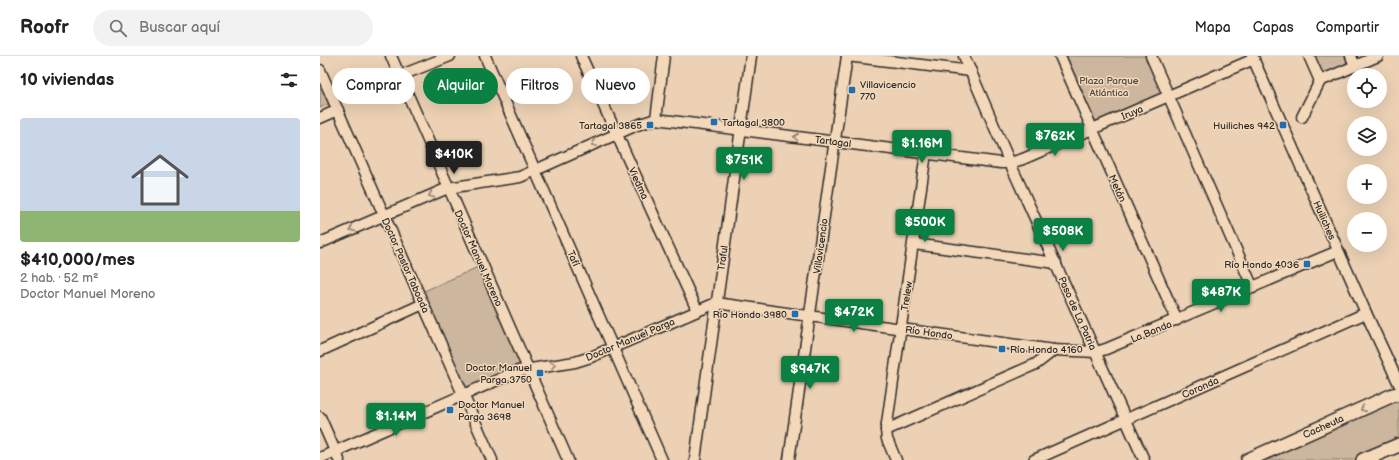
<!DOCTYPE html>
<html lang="es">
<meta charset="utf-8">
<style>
body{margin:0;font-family:"Balsamiq Sans",sans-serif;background:#f2f2f2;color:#222;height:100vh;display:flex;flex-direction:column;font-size:15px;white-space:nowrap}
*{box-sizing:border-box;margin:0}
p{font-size:13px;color:#767676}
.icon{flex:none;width:22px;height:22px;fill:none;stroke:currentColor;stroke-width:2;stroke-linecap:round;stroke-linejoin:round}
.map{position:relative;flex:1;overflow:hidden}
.side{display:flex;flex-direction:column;background:#fff;width:320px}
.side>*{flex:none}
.guide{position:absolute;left:12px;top:12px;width:380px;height:36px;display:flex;gap:8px}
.fabs{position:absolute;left:1027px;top:12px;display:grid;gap:8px}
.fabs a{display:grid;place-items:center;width:40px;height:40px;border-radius:50%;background:#fff;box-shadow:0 4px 16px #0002;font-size:20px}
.price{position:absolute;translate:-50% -34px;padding:0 9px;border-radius:4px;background:#0b8043;color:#fff;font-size:13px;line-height:26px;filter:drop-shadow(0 1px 2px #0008)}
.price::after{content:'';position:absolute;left:50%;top:24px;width:12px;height:9px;margin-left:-6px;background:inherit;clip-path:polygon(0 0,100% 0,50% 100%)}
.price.selected{background:#222;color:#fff}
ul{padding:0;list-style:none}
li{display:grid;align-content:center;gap:8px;height:212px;padding:0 20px}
li span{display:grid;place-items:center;height:124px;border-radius:4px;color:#555}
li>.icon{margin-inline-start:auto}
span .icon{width:72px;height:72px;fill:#fffc;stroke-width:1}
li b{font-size:17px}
h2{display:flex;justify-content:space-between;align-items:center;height:48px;padding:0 20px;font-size:17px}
.chip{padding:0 14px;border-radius:18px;background:#fff;box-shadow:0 4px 16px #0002;font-size:14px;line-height:36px}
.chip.selected{background:#0b8043;color:#fff}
header{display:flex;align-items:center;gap:24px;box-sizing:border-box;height:56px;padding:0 20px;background:#fff;border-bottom:1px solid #e0e0e0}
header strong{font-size:19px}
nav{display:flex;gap:22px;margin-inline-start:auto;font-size:14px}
.search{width:280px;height:36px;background:#f2f2f2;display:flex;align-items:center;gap:10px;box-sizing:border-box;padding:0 14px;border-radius:22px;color:#767676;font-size:15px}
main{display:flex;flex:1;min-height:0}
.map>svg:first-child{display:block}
.park{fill:#ccb69d;stroke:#7c7064}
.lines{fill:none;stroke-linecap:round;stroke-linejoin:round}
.minor-casing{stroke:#2b2b2b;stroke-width:13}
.tertiary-casing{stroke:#2b2b2b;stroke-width:16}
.minor{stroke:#f4d8ba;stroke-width:10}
.tertiary{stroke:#f4d8ba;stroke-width:13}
.oneway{stroke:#908272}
.poi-dot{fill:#1f6fb2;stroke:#f4d8ba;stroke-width:1.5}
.labels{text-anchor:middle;stroke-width:3;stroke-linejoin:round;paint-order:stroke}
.park-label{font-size:10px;fill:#4b4742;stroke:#f4d8ba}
.poi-label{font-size:10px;fill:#2b2b2b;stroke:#f4d8ba;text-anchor:end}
.street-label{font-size:10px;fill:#2b2b2b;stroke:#f4d8ba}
</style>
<header>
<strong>Roofr</strong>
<div class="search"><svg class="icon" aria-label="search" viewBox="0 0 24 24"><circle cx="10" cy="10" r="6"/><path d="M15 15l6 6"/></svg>Buscar aquí</div>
<nav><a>Mapa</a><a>Capas</a><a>Compartir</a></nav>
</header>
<main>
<section class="side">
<h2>10 viviendas<svg class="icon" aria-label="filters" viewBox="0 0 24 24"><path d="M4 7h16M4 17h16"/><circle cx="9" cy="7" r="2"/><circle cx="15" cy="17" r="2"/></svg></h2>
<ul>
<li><span style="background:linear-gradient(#c9d6e8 75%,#8fb573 0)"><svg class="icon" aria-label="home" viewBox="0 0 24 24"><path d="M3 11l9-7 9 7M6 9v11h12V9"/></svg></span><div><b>$410,000/mes</b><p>2 hab. · 52 m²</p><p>Doctor Manuel Moreno</p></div></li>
</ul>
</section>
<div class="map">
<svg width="1079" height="404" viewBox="0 0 1079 404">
<rect width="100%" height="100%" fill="#ecd1b4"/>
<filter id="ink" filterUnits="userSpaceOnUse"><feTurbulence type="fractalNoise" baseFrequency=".025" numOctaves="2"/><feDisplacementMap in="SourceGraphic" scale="8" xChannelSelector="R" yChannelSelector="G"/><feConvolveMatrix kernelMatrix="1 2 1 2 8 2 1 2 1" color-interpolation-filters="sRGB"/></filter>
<g filter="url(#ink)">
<g class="park">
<polygon points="743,0 828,0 845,38 773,68"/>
<polygon points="994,0 1027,0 1028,1 1025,9 1007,16 1003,16 1000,13"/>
<polygon points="0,23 10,47 0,52"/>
<polygon points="158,211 203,309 145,335 102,236"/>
<polygon points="1079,338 1079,389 1043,404 928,404"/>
</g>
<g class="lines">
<defs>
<g id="minor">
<polyline points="71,0 248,404"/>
<polyline points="165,0 342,404"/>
<polyline points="261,0 377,254"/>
<polyline points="527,0 651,15"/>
<polyline points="644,0 690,107 824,404"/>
<polyline points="740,0 857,264"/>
<polyline points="831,0 933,232"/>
<polyline points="932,0 1046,257 1079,328"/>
<polyline points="989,0 1000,25 1035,10"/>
<polyline points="1031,0 1035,10 1058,0"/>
<polyline points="0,14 172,404"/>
<polyline points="79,20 130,0"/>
<polyline points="982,61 1000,25"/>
<polyline points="0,62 18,54"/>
<polyline points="336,63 344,0"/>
<polyline points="0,187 128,132 200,121 317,69 336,63 681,107 690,107 703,103 934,3"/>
<polyline points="594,188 736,207"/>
<polyline points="0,295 103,248"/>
<polyline points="0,361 19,404"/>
<polyline points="566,374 716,308 734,294"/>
<polyline points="0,402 198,315 255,306 271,301 396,247 734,294 776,296 786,293 1018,195"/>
<polyline points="375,404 431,0"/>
<polyline points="469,404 527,0"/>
<polyline points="576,404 567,383 566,374 606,97"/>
<polyline points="714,404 1046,257"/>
</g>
<g id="tertiary">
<polyline points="928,404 1073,339 1079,338"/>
<polyline points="1043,404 1079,389"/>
</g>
</defs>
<use href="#minor" class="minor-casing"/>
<use href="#tertiary" class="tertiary-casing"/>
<use href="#minor" class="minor"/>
<use href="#tertiary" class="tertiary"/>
</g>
<defs><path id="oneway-chevron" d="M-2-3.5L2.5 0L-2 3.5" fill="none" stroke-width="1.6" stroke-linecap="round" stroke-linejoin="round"/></defs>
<g class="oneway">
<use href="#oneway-chevron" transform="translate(476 81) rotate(-173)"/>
<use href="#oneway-chevron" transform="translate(274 88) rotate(156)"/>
<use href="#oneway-chevron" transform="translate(111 139) rotate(157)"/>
<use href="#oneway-chevron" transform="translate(32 173) rotate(156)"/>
<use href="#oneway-chevron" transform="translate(233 309) rotate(-9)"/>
<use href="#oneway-chevron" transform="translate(1043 353) rotate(156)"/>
</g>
</g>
<g class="poi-dot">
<rect x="528" y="30" width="8" height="8" rx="2"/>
<rect x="390" y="62" width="8" height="8" rx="2"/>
<rect x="326" y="65" width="8" height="8" rx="2"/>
<rect x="959" y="65" width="8" height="8" rx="2"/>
<rect x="983" y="204" width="8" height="8" rx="2"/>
<rect x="471" y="254" width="8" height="8" rx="2"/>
<rect x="678" y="289" width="8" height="8" rx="2"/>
<rect x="216" y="313" width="8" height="8" rx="2"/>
<rect x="126" y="350" width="8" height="8" rx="2"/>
</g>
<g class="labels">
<g class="park-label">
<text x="789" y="28">Plaza Parque<tspan x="789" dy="12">Atlántica</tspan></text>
</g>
<g class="poi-label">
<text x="540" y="32" text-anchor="start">Villavicencio<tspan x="540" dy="12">770</tspan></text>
<text x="402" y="70" text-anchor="start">Tartagal 3800</text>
<text x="322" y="73">Tartagal 3865</text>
<text x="955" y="73">Huiliches 942</text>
<text x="979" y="212">Río Hondo 4036</text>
<text x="467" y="262">Río Hondo 3980</text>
<text x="690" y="297" text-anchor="start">Río Hondo 4160</text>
<text x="212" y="315">Doctor Manuel<tspan x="212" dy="12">Parga 3750</tspan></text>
<text x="138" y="352" text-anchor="start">Doctor Manuel<tspan x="138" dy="12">Parga 3698</tspan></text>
</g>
<g class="street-label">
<text transform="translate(812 56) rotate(-23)" y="4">Iruya</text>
<text transform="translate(513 85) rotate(7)" y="4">Tartagal</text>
<text transform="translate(319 127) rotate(65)" y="4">Viedma</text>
<text transform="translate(798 132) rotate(66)" y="4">Metán</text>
<text transform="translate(1005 164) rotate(66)" y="4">Huiliches</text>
<text transform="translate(500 190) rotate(-82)" y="4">Villavicencio</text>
<text transform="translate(159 202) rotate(66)" y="4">Doctor Manuel Moreno</text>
<text transform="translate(254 202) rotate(67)" y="4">Tafí</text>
<text transform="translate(402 202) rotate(-82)" y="4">Traful</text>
<text transform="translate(86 209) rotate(66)" y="4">Doctor Pastor Taboada</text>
<text transform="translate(586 240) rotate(-81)" y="4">Trelew</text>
<text transform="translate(758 257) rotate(66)" y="4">Paso de La Patria</text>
<text transform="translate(831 275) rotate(-22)" y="4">La Banda</text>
<text transform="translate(609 276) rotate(8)" y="4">Río Hondo</text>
<text transform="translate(310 283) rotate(-23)" y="4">Doctor Manuel Parga</text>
<text transform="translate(880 331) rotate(-24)" y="4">Coronda</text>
<text transform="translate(1003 370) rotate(-24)" y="4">Cacheuta</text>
</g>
</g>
</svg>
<div class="fabs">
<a><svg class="icon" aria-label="locate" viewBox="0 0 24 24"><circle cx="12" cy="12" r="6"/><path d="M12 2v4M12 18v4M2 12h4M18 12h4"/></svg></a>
<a><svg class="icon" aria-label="layers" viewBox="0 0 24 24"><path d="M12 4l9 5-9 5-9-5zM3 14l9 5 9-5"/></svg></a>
<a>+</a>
<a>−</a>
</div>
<b class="price" style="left:735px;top:101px">$762K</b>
<b class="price" style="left:602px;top:108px">$1.16M</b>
<b class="price selected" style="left:134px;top:119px">$410K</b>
<b class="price" style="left:424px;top:125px">$751K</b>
<b class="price" style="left:605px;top:187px">$500K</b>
<b class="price" style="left:743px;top:196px">$508K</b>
<b class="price" style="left:901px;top:257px">$487K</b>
<b class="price" style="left:534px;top:277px">$472K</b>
<b class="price" style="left:490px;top:334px">$947K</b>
<b class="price" style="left:76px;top:381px">$1.14M</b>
<div class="guide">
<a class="chip">Comprar</a>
<a class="chip selected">Alquilar</a>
<a class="chip">Filtros</a>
<a class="chip">Nuevo</a>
</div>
</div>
</main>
